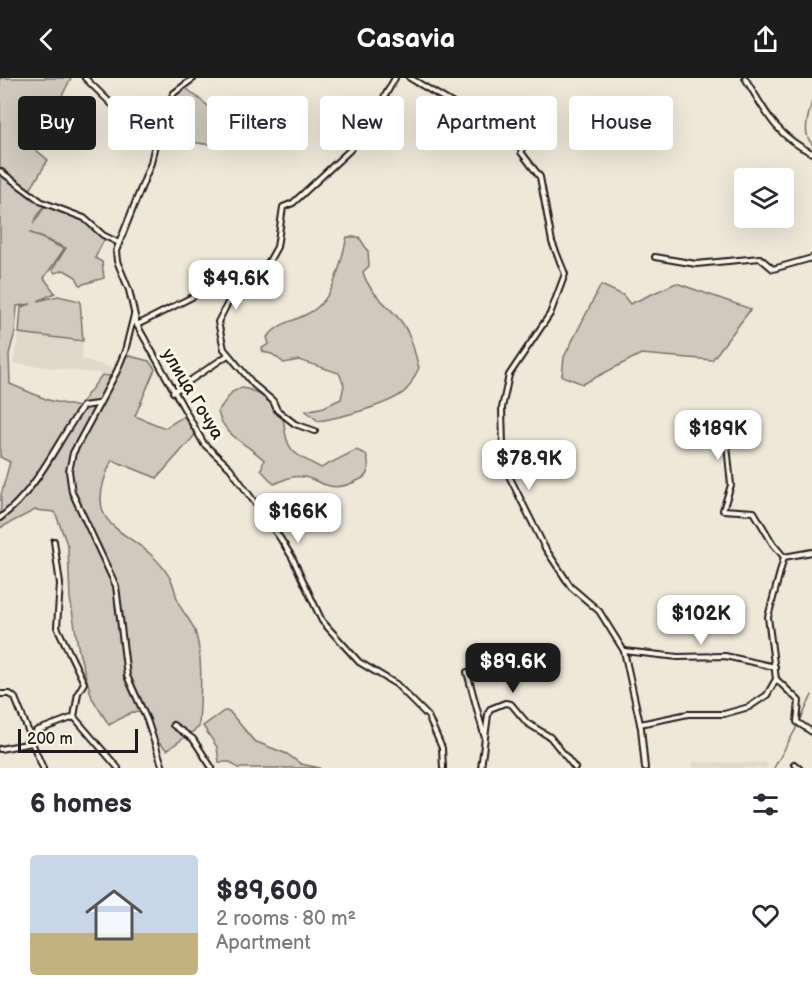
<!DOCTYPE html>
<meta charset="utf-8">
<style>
body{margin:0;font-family:"Balsamiq Sans",sans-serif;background:#f2f2f3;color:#2b2b33;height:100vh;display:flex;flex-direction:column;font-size:22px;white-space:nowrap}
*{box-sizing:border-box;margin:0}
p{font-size:20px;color:#7c7c81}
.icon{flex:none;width:33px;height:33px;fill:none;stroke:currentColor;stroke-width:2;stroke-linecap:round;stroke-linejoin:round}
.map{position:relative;height:690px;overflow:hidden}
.panel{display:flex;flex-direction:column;background:#fff;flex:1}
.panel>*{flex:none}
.hud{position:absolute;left:18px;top:18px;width:777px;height:54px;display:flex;gap:12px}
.buttons{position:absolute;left:734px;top:90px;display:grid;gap:12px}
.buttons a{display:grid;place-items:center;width:60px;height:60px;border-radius:6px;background:#fff;box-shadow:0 6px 24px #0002;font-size:30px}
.scale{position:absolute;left:18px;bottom:15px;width:120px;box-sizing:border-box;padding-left:6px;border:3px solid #1c1c1c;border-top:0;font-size:16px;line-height:21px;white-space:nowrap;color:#1c1c1c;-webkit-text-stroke:4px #fcf5e5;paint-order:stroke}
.price{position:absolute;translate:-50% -51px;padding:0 14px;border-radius:12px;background:#fff;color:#222;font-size:20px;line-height:39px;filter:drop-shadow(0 2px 3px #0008)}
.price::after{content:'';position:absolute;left:50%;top:36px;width:18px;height:14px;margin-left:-9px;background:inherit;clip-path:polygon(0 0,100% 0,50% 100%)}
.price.current{background:#1c1c1c;color:#fff}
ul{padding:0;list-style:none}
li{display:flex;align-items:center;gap:18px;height:150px;padding:0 30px}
li span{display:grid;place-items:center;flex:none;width:168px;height:120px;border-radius:6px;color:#555}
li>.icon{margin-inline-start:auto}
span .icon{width:72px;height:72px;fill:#fffc;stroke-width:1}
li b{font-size:26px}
h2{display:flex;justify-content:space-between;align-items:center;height:72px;padding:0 30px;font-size:26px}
.tag{padding:0 21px;border-radius:6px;background:#fff;box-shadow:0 6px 24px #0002;font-size:21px;line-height:54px}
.tag.current{background:#1c1c1c;color:#fff}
header{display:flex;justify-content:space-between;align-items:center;height:78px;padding:0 30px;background:#1c1c1c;color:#fff;font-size:27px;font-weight:800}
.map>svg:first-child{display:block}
.built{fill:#ded9cb}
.green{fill:#cfcabd;stroke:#76736c;stroke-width:1.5}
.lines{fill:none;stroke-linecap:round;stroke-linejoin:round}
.stream{stroke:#6f6c67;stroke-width:1.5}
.minor-casing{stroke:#1c1c1c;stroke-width:8}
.minor{stroke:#fcf5e5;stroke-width:4}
.labels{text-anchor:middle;stroke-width:6;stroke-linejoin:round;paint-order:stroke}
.street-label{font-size:18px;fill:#1c1c1c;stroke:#fcf5e5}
</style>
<header><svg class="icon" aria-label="back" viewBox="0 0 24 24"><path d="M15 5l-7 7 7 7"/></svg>Casavia<svg class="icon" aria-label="share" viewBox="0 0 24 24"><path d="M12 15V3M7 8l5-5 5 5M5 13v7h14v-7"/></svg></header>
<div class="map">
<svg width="812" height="690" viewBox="0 0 812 690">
<rect width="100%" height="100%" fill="#eee8d9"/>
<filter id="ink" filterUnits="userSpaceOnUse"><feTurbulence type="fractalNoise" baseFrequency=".0167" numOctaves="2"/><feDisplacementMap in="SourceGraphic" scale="12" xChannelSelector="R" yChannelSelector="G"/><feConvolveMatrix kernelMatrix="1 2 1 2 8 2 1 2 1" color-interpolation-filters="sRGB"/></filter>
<g filter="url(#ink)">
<g class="built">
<polygon points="19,255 83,263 82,281 115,291 112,297 13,285"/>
<polygon points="693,684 768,685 766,690 693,690"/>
</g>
<g class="green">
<path d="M0 0H71L35 71 48 82 27 117 44 127 33 146 45 128 84 143 105 160 95 180 102 184 104 200 80 207 76 199 64 192 55 195 52 192 66 170 29 154 64 171 44 200 55 215 38 223 58 218 80 223 83 263 19 255 21 229 31 226 17 228 15 254 9 276 10 306 48 322 78 329 102 297 117 299 125 277 149 283 155 291 135 338 165 350 184 338 195 357 157 400 112 382C75 460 140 447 170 500 175 508 175 517 179 526 183 535 192 544 195 553 204 581 200 620 199 649L167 672 157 663 147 635 132 634 109 647 92 620 79 574 70 520 68 469 55 434 35 432 0 450 1 417 10 384 0 379Z"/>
<path d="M186 10 219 37 243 39 244 44 219 50 210 66C202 67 165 59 160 52 165 34 169 19 186 10Z"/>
<path d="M347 159H359L368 173 369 188 363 194C370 218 390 227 403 246 412 259 415 276 419 290 415 297 412 305 407 311 395 326 338 340 318 343L306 333 324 329 341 321 344 307 339 295 299 282 284 285 272 276 263 274 262 270 269 266 267 259C282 243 290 245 307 236 335 223 340 186 347 159Z"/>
<polygon points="676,205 751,231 712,282 641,276 583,306 562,298 564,279 601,207 623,217 630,226"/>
<path d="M241 310C257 311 273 326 282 339 286 345 283 362 293 373 301 381 313 385 321 390L356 372 366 376C369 386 371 396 361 401 323 421 320 395 292 399 286 400 280 404 274 406L261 392 264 382C249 367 222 357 218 333L232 314Z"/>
<polygon points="224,633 229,633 254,663 287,676 301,686 320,690 238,690 230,684 219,684 217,669 203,648"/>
</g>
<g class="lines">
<g class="stream">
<path d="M812 23C809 37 801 55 812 66"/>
<polyline points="800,643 812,617"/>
<polyline points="774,690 798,647"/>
</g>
<defs>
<g id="minor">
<polyline points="85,0 129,43 156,59"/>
<polyline points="194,0 174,15 161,37 151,85 116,173 117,183 129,212 137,247 204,366 230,390 280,460 292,479 322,543 359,584 396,606 428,638 442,670 443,690"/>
<polyline points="410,0 497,52 518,44 529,52 521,74 540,99 552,164 565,196 550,236 509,297 502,330 503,369 510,400 545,470 571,509 599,533 624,573 641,650 645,690"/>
<path d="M745 0C765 33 776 58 812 75"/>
<polyline points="0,93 42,124 84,140 103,157 119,165"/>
<polyline points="655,179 696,186 760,180 773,191 812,180"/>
<polyline points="234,213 268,185 277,169 283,129 293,125 350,72 372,41 395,0"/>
<polyline points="134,237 125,273 117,293 73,375 69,393 72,414 116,508 127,598 147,642 163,690"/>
<polyline points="137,247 210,210 230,207 234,213 218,244 224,271 254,307 273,323 277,332 295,346 315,353"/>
<polyline points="173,314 228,277"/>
<polyline points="697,341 727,367 731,407 723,432 754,434 773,466 784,479"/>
<path d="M0 440C38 411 55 367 83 328L97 326"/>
<polyline points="54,463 60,506 57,549 84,605 78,615 74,639 118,690"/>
<polyline points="784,479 812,474"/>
<polyline points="624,573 678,579 725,578 775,589"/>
<polyline points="467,594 484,657"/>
<polyline points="776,601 799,623 797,644 812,654"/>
<polyline points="1,616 10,616 15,620 32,662"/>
<polyline points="640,646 688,636 724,636 749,629 767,617 776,601 768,539 784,479"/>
<polyline points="173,647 193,661 212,690"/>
<polyline points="32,661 36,653 74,639"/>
<polyline points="32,665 43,690"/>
<polyline points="0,671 32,665"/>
<polyline points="794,686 799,690"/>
<polyline points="481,690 488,637 490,631 505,625 511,626 527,645 550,659 575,690"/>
</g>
</defs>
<use href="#minor" class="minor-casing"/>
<use href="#minor" class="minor"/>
</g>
</g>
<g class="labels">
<g class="street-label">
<text transform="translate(193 316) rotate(59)" y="6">улица Гочуа</text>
</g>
</g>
</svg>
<div class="buttons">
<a><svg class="icon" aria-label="layers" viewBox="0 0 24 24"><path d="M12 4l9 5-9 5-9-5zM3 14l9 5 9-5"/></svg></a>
</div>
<div class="scale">200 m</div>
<b class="price" style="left:236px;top:233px">$49.6K</b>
<b class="price" style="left:718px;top:383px">$189K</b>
<b class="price" style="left:529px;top:413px">$78.9K</b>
<b class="price" style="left:298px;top:466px">$166K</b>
<b class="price" style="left:701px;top:568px">$102K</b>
<b class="price current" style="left:513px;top:616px">$89.6K</b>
<div class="hud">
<a class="tag current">Buy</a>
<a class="tag">Rent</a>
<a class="tag">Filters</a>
<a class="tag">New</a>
<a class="tag">Apartment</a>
<a class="tag">House</a>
</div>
</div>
<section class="panel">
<h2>6 homes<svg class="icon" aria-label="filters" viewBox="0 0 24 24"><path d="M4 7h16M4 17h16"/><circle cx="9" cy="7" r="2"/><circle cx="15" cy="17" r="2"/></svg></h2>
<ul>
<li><span style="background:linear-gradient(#c9d6e8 65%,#c2b280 0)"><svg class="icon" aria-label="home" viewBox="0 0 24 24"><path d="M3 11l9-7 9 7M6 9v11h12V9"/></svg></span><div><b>$89,600</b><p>2 rooms · 80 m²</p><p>Apartment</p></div><svg class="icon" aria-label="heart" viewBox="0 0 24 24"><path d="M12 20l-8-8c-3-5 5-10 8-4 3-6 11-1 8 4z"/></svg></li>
</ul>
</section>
